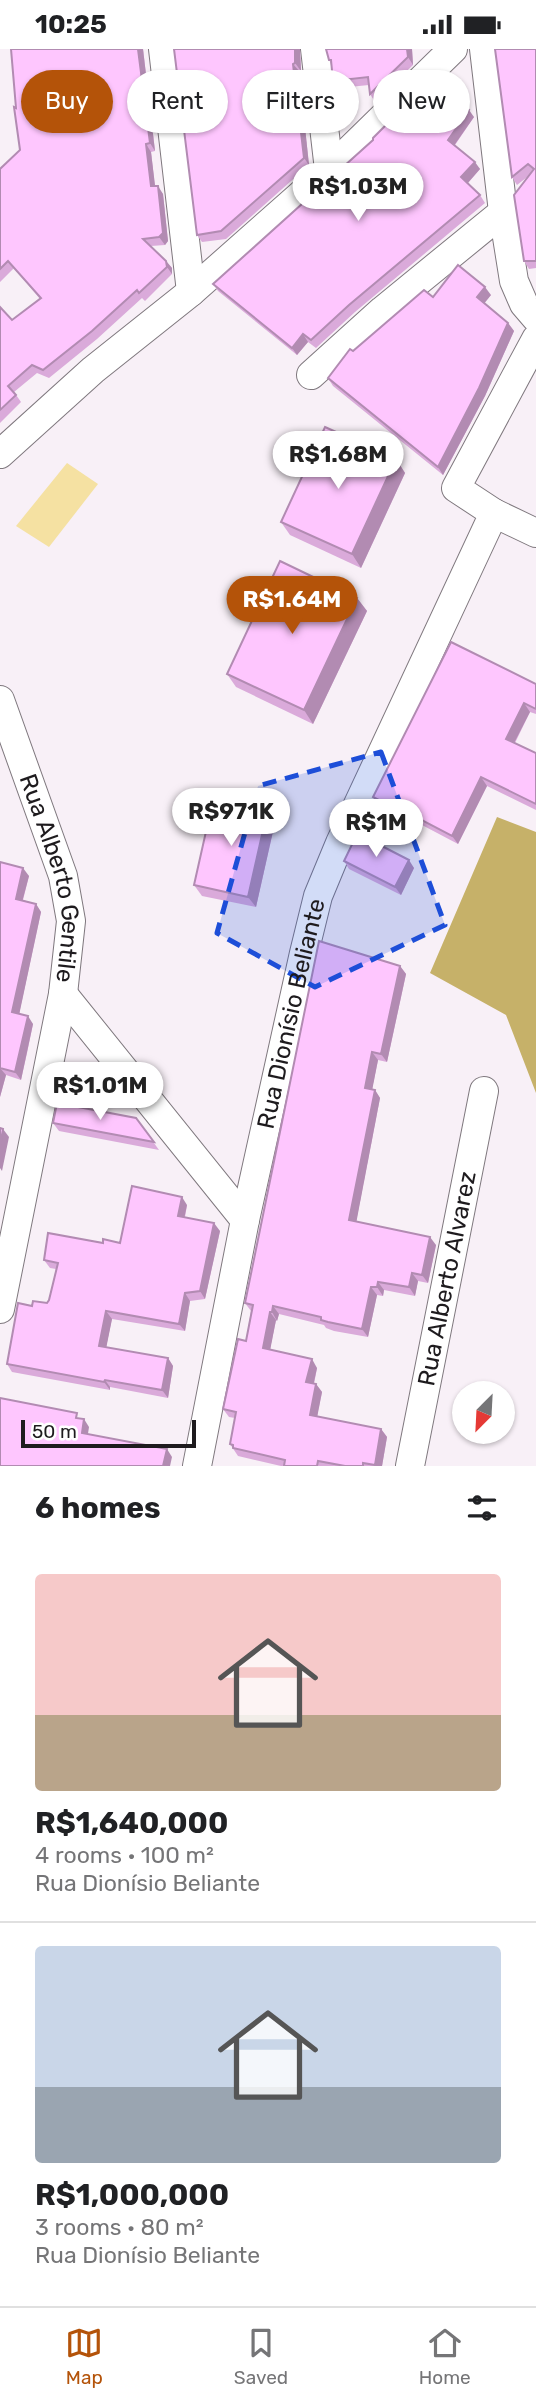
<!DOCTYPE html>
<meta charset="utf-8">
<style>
body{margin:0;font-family:Rubik,sans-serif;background:#f6f6f6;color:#202124;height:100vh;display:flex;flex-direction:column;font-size:26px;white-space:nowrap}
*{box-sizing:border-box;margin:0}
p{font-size:23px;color:#757577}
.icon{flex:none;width:38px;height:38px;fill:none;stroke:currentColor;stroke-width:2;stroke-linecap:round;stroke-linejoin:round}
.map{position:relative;height:1417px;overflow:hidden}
.drawer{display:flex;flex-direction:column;background:#fff;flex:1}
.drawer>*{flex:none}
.banner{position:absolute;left:21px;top:21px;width:495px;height:63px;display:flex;gap:14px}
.needle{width:46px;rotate:204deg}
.fabs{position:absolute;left:452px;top:1332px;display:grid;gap:14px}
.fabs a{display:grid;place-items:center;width:63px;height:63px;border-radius:50%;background:#fff;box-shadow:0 2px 5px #0004;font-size:35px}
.scale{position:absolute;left:21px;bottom:18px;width:175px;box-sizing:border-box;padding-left:7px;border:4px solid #1e1b1e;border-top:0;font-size:19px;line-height:24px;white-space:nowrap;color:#1e1b1e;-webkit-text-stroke:5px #fff;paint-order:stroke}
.price{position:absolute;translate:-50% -60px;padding:0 16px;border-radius:24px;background:#fff;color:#222;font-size:23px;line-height:46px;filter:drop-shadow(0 2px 4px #0008)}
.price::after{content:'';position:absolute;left:50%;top:42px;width:21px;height:16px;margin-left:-10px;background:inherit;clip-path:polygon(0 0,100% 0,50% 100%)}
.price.selected{background:#b45309;color:#fff}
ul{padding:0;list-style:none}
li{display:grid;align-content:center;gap:14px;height:371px;padding:0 35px}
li+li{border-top:2px solid #e0e0e0}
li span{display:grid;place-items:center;height:217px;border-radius:7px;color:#555}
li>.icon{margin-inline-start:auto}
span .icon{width:126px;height:126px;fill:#fffc;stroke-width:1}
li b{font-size:30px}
h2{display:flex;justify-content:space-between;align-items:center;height:84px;padding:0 35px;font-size:30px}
.tag{padding:0 24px;border-radius:32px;background:#fff;box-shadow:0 2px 5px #0004;font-size:24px;line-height:63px}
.tag.selected{background:#b45309;color:#fff}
.status{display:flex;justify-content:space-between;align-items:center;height:49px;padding:0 35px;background:#fff;direction:ltr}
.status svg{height:19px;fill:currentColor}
.tabs{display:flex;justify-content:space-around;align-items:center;height:98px;border-top:2px solid #e0e0e0;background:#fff;font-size:19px;color:#757577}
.tabs a{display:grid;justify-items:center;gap:4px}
.tabs .selected{color:#b45309}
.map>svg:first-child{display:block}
.green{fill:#f5e1a2}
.forest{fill:#c6b169}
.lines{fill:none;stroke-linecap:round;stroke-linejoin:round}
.minor-casing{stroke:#7f787e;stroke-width:30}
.minor{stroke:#fff;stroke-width:28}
.wall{fill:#daaada}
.shaded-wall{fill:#b28bb2}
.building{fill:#fec6fe;stroke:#b28bb2;stroke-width:2}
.marked{fill:#1d4ed8;fill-opacity:0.2;stroke:#1d4ed8;stroke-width:5;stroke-dasharray:14 9;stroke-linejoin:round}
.labels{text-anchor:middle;stroke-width:5;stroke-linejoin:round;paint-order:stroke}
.street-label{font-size:24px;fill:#1e1b1e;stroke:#fff}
</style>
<div class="status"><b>10:25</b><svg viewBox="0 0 49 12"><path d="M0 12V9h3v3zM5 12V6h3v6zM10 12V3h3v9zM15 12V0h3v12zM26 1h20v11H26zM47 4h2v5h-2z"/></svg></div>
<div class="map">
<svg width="536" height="1417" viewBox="0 0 536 1417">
<rect width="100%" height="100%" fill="#f8f0f7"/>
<polygon class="green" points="67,414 98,435 49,498 16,477"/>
<polygon class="forest" points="497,768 536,783 536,1044 506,966 430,924"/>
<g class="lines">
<defs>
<g id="minor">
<polyline points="163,0 191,243"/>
<polyline points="315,0 329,121"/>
<polyline points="484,0 503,163 514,232 524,255 536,269"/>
<polyline points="311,326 383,261 503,163"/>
<polyline points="0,405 93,321 191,243 329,121 453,0"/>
<polyline points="494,464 536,484"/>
<path id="s1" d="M0 651 63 827 71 872 63 945 0 1260"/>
<polyline points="63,945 245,1171"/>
<path id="s2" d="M197 1417 245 1171 304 904 318 847 340 794 494 464 456 439 536 290"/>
<path id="s3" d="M410 1417 484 1042"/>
</g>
</defs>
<use href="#minor" class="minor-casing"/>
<use href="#minor" class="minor"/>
</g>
<g class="wall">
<polygon points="143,0 155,102 151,103 155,137 163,145 168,192 165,196 151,197 166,212 172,219 172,225 145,252 142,249 97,290 49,329 37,324 14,343 21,353 0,374 0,258 12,271 40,250 14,219 0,233 0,120 20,101 16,59"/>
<polygon points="174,0 300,0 301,22 299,22 309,116 226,190 202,193 197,186"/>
<polygon points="412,0 413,16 375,53 370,45 369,36 339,39 333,32 332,16 329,11"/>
<polygon points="536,0 536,219 529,220 524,212 531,125 517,136 512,128"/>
<polygon points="411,56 474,68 455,96 480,120 468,134 480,146 485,154 355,263 316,299 308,293 297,306 218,242 213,235 373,91"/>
<polygon points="491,246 484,254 508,274 514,282 485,347 443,426 333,337 328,329 433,248"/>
<polygon points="396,410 405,424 361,519 290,486 281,473"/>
<polygon points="357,549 367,562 313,675 236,638 227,625"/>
<polygon points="536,635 536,665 530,663 515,694 536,704 536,761 487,737 458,795 403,766 402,769 379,757 373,748"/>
<polygon points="276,769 256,858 202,847 194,836 210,779"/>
<polygon points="380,796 414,819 401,846 349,820 344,812"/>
<polygon points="0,813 29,827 23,851 36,855 41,863 19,965 33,975 27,1004 21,1031 6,1026 0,1048"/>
<polygon points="400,917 406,925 387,1013 378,1011 372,1040 375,1041 380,1049 356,1173 436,1196 428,1234 418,1232 415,1247 384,1241 383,1247 377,1246 368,1288 334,1282 326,1279 324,1276 279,1265 277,1272 276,1271 270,1300 317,1319 314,1335 316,1335 322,1343 317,1367 381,1380 387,1388 382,1417 281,1417 238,1407 230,1395 235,1369 229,1368 223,1360 246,1292 251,1262 245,1254"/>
<polygon points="136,1069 159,1101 59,1082 53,1074"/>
<polygon points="187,1156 185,1168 220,1182 205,1250 190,1252 185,1282 112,1270 106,1298 168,1309 173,1317 168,1349 110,1338 110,1341 12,1323 7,1315 32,1257 47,1254 49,1251 56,1220 50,1219 44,1211 103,1194 120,1194"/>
</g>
<g class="shaded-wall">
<polygon points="138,0 143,0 155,102 150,94"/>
<polygon points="295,0 300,0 301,22 295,14"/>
<polygon points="407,0 412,0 413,16 408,8"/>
<polygon points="293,15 299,22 309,116 304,109"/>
<polygon points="469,61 474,68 453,98 448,91"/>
<polygon points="146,95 151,103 156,145 151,137"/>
<polygon points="475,113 480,120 466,136 461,128"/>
<polygon points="158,137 163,145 168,192 165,196 159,188"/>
<polygon points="166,212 172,219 172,225 167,218"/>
<polygon points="485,238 491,246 483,256 477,248"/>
<polygon points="508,274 514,282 485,347 443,426 438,418"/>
<polygon points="303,285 308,293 297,306 292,299"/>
<polygon points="396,410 405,424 361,519 352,505"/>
<polygon points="357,549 367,562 313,675 304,661"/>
<polygon points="524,654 530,663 512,698 506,690"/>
<polygon points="481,728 487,737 458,795 452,787"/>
<polygon points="397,758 403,766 402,769 396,760"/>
<polygon points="268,759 276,769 256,858 248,848"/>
<polygon points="409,811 414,819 401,846 395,838"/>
<polygon points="23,819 29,827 21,857 16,850"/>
<polygon points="36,855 41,863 18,971 12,963"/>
<polygon points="400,917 406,925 387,1013 381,1005"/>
<polygon points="28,967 33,975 21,1031 15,1023"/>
<polygon points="372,1003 378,1011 371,1047 365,1039"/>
<polygon points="0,1019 6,1026 0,1048"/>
<polygon points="375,1041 380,1049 355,1180 349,1171"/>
<polygon points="3,1080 9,1088 2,1122 0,1119 0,1097"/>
<polygon points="182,1148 187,1156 183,1175 178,1167"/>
<polygon points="214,1174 220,1182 205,1250 200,1242"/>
<polygon points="430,1188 436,1196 428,1234 422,1226"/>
<polygon points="412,1224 418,1232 415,1247 409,1238"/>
<polygon points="378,1233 384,1241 383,1247 377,1238"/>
<polygon points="371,1238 377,1246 368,1288 362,1280"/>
<polygon points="185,1244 190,1252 185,1282 179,1275"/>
<polygon points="273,1257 279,1265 277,1272 272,1263"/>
<polygon points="106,1262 112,1270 105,1305 99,1297"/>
<polygon points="270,1263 276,1271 269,1307 263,1299"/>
<polygon points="168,1309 173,1317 168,1349 162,1341"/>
<polygon points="312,1310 317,1319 312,1342 306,1333"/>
<polygon points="105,1331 110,1338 110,1341 104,1333"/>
<polygon points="316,1335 322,1343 316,1374 310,1366"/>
<polygon points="84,1370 89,1378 87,1391 82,1384"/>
<polygon points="381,1380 387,1388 382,1417 375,1417"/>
<polygon points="167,1400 172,1408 170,1417 163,1417"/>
</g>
<g class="building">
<polygon points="11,0 138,0 150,94 146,95 151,137 158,137 163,184 159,188 143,190 166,212 167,218 139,244 137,241 92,282 43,321 32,316 8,337 16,346 0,361 0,258 12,271 41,249 8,212 0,220 0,120 20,101 14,58 16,59"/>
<polygon points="174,0 295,0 295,14 293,15 304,109 221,182 197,186"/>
<polygon points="326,0 407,0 408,8 370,45 368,28 333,32 331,11 329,11"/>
<polygon points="495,0 536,0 536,212 524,212 514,146 534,120 528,115 512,128"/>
<polygon points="431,32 469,61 448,91 475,113 461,128 480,146 349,256 311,291 303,285 292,299 213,235 373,91 373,89 409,53 409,57"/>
<polygon points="458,216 485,238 477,248 508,274 479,339 438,418 328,329 350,300 353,302 424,241 433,248"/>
<polygon points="325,378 396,410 352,505 281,473"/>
<polygon points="280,512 357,549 304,661 227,625"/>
<polygon points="451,593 536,635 536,660 524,654 506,690 536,704 536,755 481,728 452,787 397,758 396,760 373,748"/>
<polygon points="216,752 243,757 244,753 268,759 248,848 194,836 207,778 210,779"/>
<polygon points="359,781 376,790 374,793 409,811 395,838 344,812"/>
<polygon points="0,813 23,819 16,850 36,855 12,963 28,967 15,1023 0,1019 0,1020"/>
<polygon points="319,892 400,917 381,1005 372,1003 365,1039 375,1041 349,1171 430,1188 422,1226 412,1224 409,1238 378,1233 377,1238 371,1238 362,1280 328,1273 321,1271 321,1268 273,1257 272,1263 270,1263 263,1299 312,1310 306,1333 316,1335 310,1366 381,1380 375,1416 363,1414 363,1417 345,1417 318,1412 317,1417 284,1417 285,1411 233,1399 233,1396 230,1395 236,1363 223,1360 238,1290 246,1292 253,1256 245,1254"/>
<polygon points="57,1054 136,1069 154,1093 53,1074"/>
<polygon points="0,1079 3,1080 0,1097"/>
<polygon points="132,1137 182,1148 178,1167 214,1174 200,1242 185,1244 179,1275 106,1262 99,1297 168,1309 162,1341 105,1331 104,1333 7,1315 18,1254 32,1257 33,1252 47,1254 49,1251 58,1214 44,1211 48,1184 103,1194 103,1190 120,1194"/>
<polygon points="0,1349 77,1364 76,1369 84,1370 82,1384 167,1400 163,1417 0,1417"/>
</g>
<path class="marked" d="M381 703 445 876 315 938 217 884 258 737Z"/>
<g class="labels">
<g class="street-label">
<text dy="8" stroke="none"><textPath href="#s1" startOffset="187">Rua Alberto Gentile</textPath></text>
<text dy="8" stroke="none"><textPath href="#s2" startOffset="462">Rua Dionísio Beliante</textPath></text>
<text dy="8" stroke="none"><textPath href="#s3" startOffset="191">Rua Alberto Alvarez</textPath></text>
</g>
</g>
</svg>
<div class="fabs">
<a><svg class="needle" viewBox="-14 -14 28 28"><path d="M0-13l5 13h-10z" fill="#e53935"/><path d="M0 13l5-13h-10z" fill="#757577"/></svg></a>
</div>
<div class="scale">50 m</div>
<b class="price" style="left:358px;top:174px">R$1.03M</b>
<b class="price" style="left:338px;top:442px">R$1.68M</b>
<b class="price selected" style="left:292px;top:587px">R$1.64M</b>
<b class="price" style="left:231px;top:799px">R$971K</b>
<b class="price" style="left:376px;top:810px">R$1M</b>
<b class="price" style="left:100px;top:1073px">R$1.01M</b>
<div class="banner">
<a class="tag selected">Buy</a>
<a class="tag">Rent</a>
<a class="tag">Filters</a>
<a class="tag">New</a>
</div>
</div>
<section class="drawer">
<h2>6 homes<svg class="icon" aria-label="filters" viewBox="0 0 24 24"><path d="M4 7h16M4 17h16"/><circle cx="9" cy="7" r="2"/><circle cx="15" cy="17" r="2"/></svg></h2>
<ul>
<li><span style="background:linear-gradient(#f6c9c9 65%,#b9a48a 0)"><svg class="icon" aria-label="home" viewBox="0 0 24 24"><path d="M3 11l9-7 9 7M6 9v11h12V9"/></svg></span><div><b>R$1,640,000</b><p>4 rooms · 100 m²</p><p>Rua Dionísio Beliante</p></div></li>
<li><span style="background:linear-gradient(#c9d6e8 65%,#9aa5b1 0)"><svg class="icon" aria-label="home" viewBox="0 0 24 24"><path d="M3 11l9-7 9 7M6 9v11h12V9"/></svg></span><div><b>R$1,000,000</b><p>3 rooms · 80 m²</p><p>Rua Dionísio Beliante</p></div></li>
</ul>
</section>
<nav class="tabs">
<a class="selected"><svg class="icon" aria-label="map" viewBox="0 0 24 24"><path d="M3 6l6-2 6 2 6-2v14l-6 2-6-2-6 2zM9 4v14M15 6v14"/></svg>Map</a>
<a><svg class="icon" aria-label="saved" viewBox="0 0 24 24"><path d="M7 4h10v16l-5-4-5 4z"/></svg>Saved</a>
<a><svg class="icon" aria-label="home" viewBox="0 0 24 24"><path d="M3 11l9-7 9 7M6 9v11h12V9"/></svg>Home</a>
</nav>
